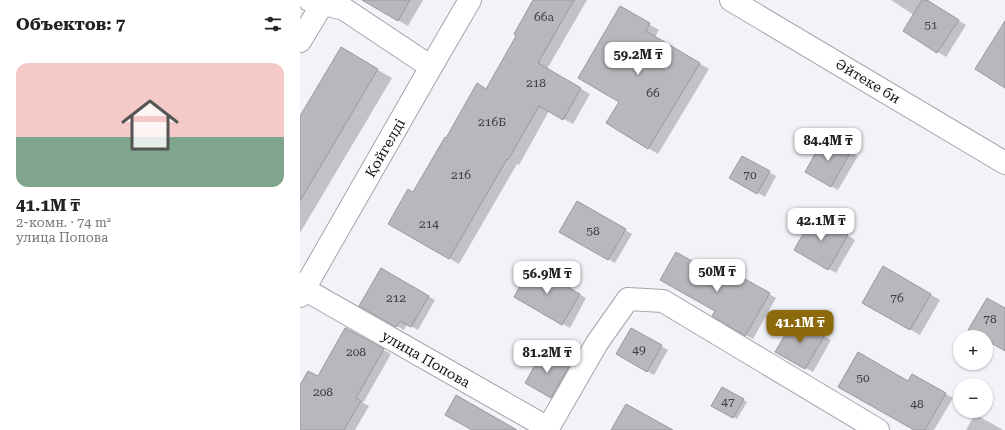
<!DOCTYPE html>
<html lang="ru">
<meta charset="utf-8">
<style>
body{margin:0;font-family:"Roboto Serif",serif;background:#f2f2f2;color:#222;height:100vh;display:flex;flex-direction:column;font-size:15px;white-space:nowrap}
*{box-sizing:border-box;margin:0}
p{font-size:13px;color:#767676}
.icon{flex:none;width:22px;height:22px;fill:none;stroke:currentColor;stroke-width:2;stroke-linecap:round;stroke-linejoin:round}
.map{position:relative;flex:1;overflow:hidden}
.details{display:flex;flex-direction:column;background:#fff;width:300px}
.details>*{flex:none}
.controls{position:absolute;left:653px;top:330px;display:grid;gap:8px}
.controls a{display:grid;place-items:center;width:40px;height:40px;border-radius:50%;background:#fff;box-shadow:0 1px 3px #0004;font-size:20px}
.price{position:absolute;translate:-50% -34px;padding:0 9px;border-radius:8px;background:#fff;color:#222;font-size:13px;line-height:26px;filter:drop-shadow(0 1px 2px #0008)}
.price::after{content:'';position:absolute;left:50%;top:24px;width:12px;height:9px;margin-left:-6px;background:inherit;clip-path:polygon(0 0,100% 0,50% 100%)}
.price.selected{background:#8c690b;color:#fff}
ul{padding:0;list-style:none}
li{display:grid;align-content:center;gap:8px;height:212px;padding:0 16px}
li span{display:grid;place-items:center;height:124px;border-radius:12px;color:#555}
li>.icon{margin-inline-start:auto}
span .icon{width:72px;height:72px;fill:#fffc;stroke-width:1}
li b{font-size:17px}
h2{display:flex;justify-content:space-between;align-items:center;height:48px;padding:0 16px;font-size:17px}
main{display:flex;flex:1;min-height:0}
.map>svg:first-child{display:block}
.shadow{fill:#0003}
.building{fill:#bab6bd;stroke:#9b989e}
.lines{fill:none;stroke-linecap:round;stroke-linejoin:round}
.minor-casing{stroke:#a3a5ab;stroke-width:24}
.minor{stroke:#fff;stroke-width:22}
.labels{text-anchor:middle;stroke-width:3;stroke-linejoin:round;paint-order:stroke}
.number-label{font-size:12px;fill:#3d3c40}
.street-label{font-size:14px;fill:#131316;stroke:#fff}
</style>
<main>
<section class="details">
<h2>Объектов: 7<svg class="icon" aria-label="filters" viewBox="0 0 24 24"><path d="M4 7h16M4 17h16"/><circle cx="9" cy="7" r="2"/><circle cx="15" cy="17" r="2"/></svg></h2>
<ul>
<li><span style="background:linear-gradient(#f6c9c9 60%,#7fa58c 0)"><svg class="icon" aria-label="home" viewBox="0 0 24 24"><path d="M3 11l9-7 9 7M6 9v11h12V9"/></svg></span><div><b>41.1M ₸</b><p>2-комн. · 74 m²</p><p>улица Попова</p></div></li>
</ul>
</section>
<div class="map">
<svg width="705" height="430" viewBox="0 0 705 430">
<rect width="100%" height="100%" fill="#f1f3f9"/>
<g class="shadow">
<polygon points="64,0 123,0 108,26"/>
<polygon points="235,0 287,0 247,69 290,94 273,124 249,111 219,165 217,164 159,264 89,224 114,193 186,90 218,35"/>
<polygon points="591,0 626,0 666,25 646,57 604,31 614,15"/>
<polygon points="320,8 359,30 355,37 409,69 358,154 348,148 320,102"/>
<polygon points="41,49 92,78 0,233 0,118"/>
<polygon points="526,138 558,156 538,190 506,172"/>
<polygon points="442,157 476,176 465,197 431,177"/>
<polygon points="278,203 332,234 315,263 261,232"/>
<polygon points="515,216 555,240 536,273 496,250"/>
<polygon points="232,267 286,298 270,328 215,297"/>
<polygon points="584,267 640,300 620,335 564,303"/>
<polygon points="81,269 135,300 118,330 107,324 104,330 60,306"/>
<polygon points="437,275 476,298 453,339 414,316"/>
<polygon points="495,319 531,340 513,372 477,352"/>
<polygon points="46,329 91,354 63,403 69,406 55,430 0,430 0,387 18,377"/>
<polygon points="331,329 368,350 354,375 317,354"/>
<polygon points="244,352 276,371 258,401 226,383"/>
<polygon points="612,375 653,398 634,430 616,430 608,382"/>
<polygon points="423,388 447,402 437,419 413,405"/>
<polygon points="675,414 703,430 666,430"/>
</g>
<g class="building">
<polygon points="62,0 110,0 98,21"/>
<polygon points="233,0 274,0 238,63 281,88 263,120 239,106 208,160 207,159 149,259 88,224 108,189 113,192 145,137 146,138 177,83 186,89 216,36 214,34"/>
<polygon points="622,0 627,0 659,20 637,53 603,31"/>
<polygon points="320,6 350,23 346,31 400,63 348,149 306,123 319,102 278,78"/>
<polygon points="705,21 705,88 675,69"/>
<polygon points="41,47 78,69 0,201 0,116"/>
<polygon points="525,136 551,151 531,187 505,172"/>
<polygon points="442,156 470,171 457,194 429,178"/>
<polygon points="277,201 326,229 308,260 259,232"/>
<polygon points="514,215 548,235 528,270 494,250"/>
<polygon points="376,252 431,283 436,274 470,293 445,336 412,316 415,311 360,280"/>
<polygon points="231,266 280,294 262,325 214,297"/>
<polygon points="583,266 631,294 610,330 562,303"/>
<polygon points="81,268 129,296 111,327 100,321 96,327 59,306"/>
<polygon points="687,298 705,308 705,351 686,340 686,337 681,337 668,330"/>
<polygon points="495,318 525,335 505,369 475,352"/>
<polygon points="45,328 46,328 84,349 56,398 61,401 44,430 0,430 0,385 8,371 18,376"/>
<polygon points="331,328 362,345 347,372 316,354"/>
<polygon points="243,351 269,366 251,398 225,383"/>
<polygon points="558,352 608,381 612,374 646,393 625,430 614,430 538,387"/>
<polygon points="422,387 444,399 433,418 411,406"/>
<polygon points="156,395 217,430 172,430 145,415"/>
<polygon points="326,404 373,430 311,430"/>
</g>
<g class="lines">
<defs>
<g id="minor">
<polyline points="9,0 44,9 131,67"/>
<polyline points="431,0 705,163"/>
<polyline points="0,41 23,3"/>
<polyline points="4,289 248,428"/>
<polyline points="0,296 131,67 170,0"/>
<polyline points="247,430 297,343 328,299 363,301 578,430"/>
</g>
</defs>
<use href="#minor" class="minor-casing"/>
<use href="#minor" class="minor"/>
</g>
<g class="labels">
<g class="number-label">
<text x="244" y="21">66а</text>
<text x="631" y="29">51</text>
<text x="236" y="87">218</text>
<text x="353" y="97">66</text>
<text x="192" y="126">216Б</text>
<text x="161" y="179">216</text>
<text x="450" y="179">70</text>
<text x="129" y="228">214</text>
<text x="293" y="235">58</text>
<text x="96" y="302">212</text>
<text x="597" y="302">76</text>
<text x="690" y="323">78</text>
<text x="339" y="354">49</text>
<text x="56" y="356">208</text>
<text x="563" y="382">50</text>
<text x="23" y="396">208</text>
<text x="428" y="406">47</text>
<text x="617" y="408">48</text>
</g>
<g class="street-label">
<text transform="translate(568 81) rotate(31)" y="5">Әйтеке би</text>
<text transform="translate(85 148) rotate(-60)" y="5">Қойгелді</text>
<text transform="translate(126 359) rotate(30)" y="5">улица Попова</text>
</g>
</g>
</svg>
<div class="controls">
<a>+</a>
<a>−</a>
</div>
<b class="price" style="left:338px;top:76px">59.2M ₸</b>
<b class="price" style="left:528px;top:162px">84.4M ₸</b>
<b class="price" style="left:521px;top:242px">42.1M ₸</b>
<b class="price" style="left:417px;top:293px">50M ₸</b>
<b class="price" style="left:247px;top:295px">56.9M ₸</b>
<b class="price selected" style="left:500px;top:344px">41.1M ₸</b>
<b class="price" style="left:247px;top:374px">81.2M ₸</b>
</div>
</main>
